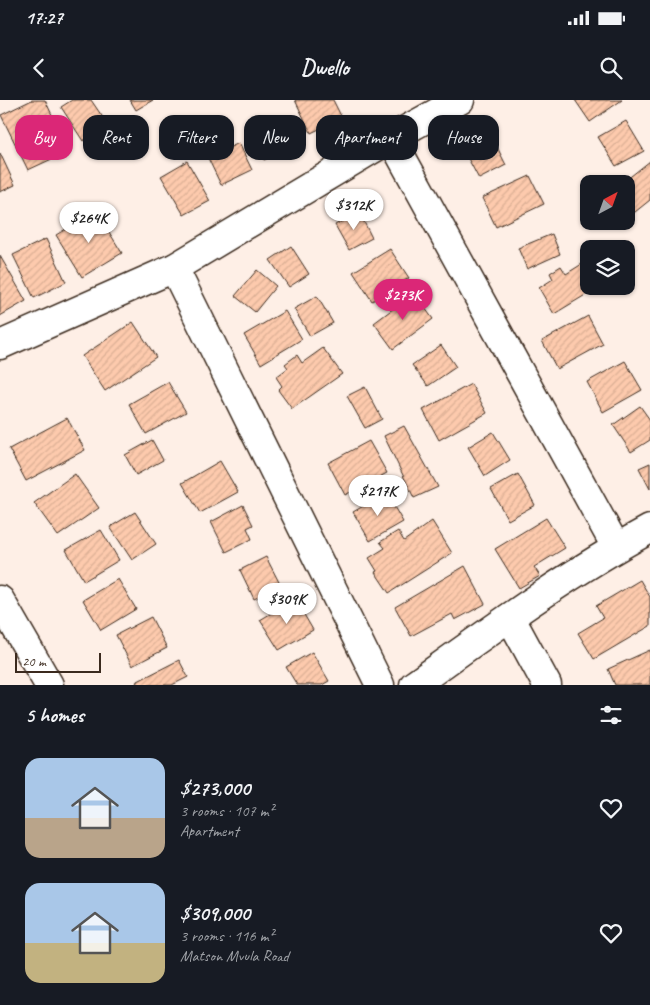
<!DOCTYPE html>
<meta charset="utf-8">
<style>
body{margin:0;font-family:Caveat,sans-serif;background:#242831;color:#f1f3f6;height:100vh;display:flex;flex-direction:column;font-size:19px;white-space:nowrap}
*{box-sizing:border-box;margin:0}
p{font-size:16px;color:#9ea1a6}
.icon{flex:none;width:28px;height:28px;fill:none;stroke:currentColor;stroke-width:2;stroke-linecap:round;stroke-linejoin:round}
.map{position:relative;height:585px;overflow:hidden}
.side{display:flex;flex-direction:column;background:#171b24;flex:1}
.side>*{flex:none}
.hud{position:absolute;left:15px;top:15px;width:620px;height:45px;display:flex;gap:10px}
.needle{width:32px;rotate:41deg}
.fabs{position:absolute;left:580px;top:75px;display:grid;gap:10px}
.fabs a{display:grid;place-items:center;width:55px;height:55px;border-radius:10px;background:#171b24;box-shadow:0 1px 4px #0004;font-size:25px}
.scale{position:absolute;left:15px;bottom:12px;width:86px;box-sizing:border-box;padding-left:5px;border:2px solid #3b2a1e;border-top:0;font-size:14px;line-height:18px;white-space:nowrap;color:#3b2a1e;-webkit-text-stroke:4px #fff;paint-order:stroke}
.price{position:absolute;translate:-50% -42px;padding:0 11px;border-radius:18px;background:#fff;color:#222;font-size:16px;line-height:32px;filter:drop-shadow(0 1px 2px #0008)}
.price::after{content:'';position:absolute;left:50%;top:30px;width:15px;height:11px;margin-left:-8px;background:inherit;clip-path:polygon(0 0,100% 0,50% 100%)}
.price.selected{background:#db2777;color:#fff}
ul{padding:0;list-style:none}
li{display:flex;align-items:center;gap:15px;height:125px;padding:0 25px}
li span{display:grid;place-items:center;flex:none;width:140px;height:100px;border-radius:15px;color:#555}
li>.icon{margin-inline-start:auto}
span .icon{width:60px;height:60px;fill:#fffc;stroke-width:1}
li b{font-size:21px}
h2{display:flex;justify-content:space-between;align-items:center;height:60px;padding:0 25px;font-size:21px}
.chip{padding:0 18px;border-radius:15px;background:#171b24;box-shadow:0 1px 4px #0004;font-size:18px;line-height:45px}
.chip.selected{background:#db2777;color:#fff}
.status{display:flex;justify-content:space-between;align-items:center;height:35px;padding:0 25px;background:#171b24;direction:ltr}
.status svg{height:14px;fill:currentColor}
header{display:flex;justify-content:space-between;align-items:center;height:65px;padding:0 25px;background:#171b24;font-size:22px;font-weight:800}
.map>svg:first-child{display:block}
.building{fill:url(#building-hatch);stroke:#3b2a1e}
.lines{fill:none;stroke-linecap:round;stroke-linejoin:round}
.minor-casing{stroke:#3b2a1e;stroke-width:31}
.minor{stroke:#fff;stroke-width:28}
</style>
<div class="status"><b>17:27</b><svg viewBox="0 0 49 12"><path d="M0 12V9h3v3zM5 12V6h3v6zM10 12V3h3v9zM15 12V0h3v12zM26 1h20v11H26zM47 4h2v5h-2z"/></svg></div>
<header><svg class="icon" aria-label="back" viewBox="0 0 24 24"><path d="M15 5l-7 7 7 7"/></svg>Dwello<svg class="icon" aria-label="search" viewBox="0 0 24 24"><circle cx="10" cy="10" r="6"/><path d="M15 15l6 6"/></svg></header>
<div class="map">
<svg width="650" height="585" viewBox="0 0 650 585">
<defs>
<pattern id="building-hatch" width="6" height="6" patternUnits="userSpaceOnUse" patternTransform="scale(1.25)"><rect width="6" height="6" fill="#fdcaad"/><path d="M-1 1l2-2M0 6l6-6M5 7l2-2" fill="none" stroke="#daae94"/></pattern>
</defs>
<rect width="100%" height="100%" fill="#feefe6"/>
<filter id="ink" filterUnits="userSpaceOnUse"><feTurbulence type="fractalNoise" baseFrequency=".02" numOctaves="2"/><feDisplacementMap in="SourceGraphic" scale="10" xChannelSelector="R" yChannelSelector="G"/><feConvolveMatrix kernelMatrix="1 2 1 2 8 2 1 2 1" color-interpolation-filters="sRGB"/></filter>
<g filter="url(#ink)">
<g class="building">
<polygon points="32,0 45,0 69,51 28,70 1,15"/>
<polygon points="72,0 91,0 108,25 83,41 61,7"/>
<polygon points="130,0 153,0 136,10"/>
<polygon points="295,0 333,0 342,18 311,33"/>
<polygon points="575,0 622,0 590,22"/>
<polygon points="285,16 299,42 264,60 253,39 265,33 262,28"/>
<polygon points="626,21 644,51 616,66 598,37"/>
<polygon points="491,35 506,65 479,79 463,49"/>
<polygon points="239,43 252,70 221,85 208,58"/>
<polygon points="0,53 15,85 0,92"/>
<polygon points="187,61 210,101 184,115 161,76"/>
<polygon points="650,61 650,100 630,116 626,111 626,84 621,84"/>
<polygon points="530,76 544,104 496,127 482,98"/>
<polygon points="96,111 122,153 82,177 56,135"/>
<polygon points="359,112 372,138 349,150 335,125"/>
<polygon points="552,134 560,154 527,169 518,148"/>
<polygon points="46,139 66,182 34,198 13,155"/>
<polygon points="291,146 309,174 289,187 270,160"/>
<polygon points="390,149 409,178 372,201 353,172"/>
<polygon points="0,156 26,201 0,216"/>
<polygon points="582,164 589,175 589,186 596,186 597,188 554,214 539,188 553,179 550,173 561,166 566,174"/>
<polygon points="257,170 276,186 255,212 235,196"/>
<polygon points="414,193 433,219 393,249 374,223"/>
<polygon points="317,196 333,223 310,236 294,209"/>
<polygon points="285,211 302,239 261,264 244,235"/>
<polygon points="588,216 603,244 557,269 542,241"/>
<polygon points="133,222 156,257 105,291 82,256"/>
<polygon points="441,245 456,267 428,286 412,265"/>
<polygon points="323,248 342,274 292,309 278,290 282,286 276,277 288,268 285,264 297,255 302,263"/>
<polygon points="625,261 642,290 603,312 587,282"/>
<polygon points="168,282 186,312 146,334 129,304"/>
<polygon points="471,284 487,313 439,340 423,310"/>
<polygon points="365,287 382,319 365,328 347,296"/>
<polygon points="640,306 650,320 650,340 631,352 613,325"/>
<polygon points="67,318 85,350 26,381 9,349"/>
<polygon points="404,326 438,387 414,398 384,336"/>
<polygon points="493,332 510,360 485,376 468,347"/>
<polygon points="152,340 163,360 136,375 125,355"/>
<polygon points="369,341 387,373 345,395 328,363"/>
<polygon points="220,361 238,392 200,413 182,383"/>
<polygon points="650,363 650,389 639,368"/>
<polygon points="75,374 99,408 58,436 34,403"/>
<polygon points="518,374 535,405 508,420 491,389"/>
<polygon points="386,393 403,422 370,441 353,412"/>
<polygon points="243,405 253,425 247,428 252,439 226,452 211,422"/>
<polygon points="135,412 156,444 132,460 110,427"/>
<polygon points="546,418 565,448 534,467 540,476 519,488 495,449"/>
<polygon points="432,421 452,453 389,493 375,472 377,471 369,458 385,448 380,442 398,431 404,441"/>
<polygon points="101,430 119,460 84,481 66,450"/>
<polygon points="266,457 281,486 254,499 240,470"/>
<polygon points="465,466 485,504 455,520 452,514 411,536 395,507"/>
<polygon points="118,479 136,509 101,530 83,500"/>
<polygon points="640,480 650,497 650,526 594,559 578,533 603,518 596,506"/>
<polygon points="295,499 313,530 279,550 260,520"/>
<polygon points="151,517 167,548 132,566 116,535"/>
<polygon points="650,550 650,585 615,585 608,569"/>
<polygon points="312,552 329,581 322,585 297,585 286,567"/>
<polygon points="179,560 188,577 172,585 138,585 136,582"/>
</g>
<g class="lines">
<defs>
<g id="minor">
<polyline points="391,38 616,447"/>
<polyline points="174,168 380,585"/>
<polyline points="0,245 174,168 391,38 460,0"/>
<polyline points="0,500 49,585"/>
<polyline points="510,517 547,585"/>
<path d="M414 585C491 530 567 474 650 429"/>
</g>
</defs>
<use href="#minor" class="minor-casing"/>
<use href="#minor" class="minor"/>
</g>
</g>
</svg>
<div class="fabs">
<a><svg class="needle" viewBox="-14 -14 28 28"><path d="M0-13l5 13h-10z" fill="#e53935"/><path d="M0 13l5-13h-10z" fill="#9ea1a6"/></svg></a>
<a><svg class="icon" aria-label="layers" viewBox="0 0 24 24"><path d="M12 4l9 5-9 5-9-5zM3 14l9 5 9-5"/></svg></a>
</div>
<div class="scale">20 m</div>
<b class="price" style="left:354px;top:131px">$312K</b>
<b class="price" style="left:89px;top:144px">$264K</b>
<b class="price selected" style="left:403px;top:221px">$273K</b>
<b class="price" style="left:378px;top:417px">$217K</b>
<b class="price" style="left:287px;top:525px">$309K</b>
<div class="hud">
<a class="chip selected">Buy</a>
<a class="chip">Rent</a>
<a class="chip">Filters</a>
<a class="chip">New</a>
<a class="chip">Apartment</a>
<a class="chip">House</a>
</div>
</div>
<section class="side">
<h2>5 homes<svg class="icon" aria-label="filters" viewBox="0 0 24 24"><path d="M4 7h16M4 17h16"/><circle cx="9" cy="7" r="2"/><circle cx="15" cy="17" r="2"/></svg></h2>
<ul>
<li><span style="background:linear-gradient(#a9c7e8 60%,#b9a48a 0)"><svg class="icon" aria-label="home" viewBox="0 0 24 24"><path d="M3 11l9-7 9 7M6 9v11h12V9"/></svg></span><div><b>$273,000</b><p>3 rooms · 107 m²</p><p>Apartment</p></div><svg class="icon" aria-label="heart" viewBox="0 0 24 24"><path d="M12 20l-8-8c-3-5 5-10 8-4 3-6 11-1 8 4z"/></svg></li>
<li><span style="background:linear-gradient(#a9c7e8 60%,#c2b280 0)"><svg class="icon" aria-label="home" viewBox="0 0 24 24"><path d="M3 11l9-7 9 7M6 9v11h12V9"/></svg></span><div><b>$309,000</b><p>3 rooms · 116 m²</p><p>Matson Mvula Road</p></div><svg class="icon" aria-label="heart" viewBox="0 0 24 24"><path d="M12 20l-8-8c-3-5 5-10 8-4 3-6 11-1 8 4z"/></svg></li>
</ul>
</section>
